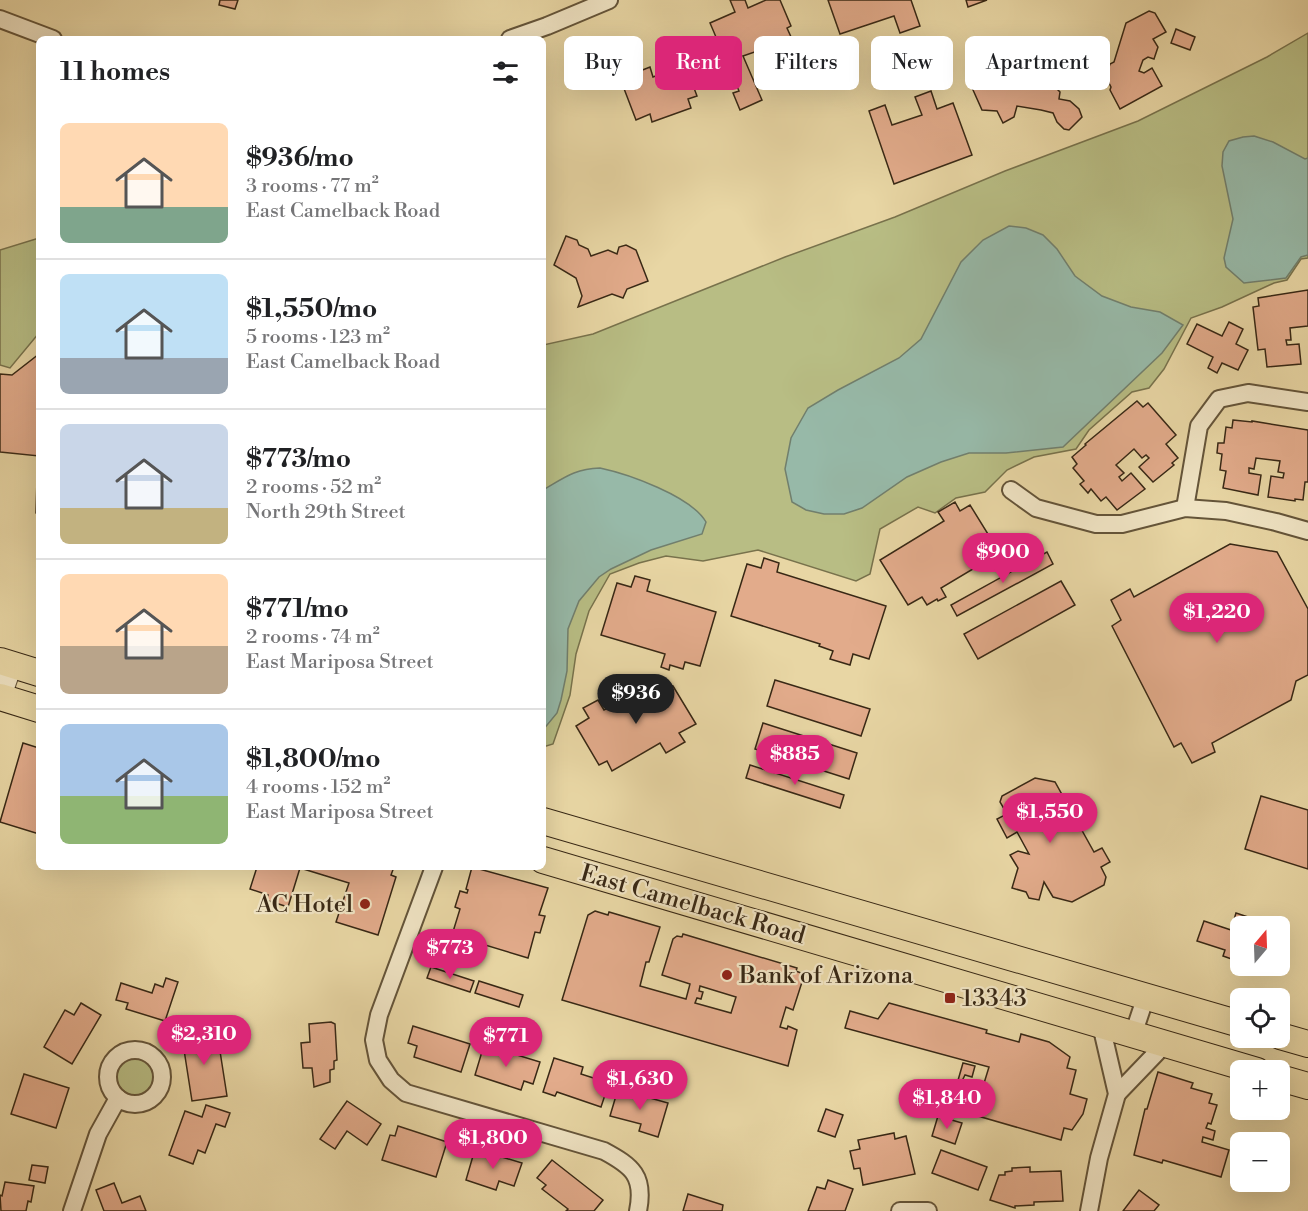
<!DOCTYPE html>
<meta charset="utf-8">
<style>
body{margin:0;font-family:"Libre Bodoni",serif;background:#f6f6f6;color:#202124;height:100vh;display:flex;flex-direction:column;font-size:22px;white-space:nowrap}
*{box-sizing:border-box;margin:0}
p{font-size:20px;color:#757577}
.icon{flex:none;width:33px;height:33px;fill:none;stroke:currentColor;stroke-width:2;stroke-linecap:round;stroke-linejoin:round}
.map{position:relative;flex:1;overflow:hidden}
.sheet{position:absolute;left:36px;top:36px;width:510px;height:834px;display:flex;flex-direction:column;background:#fff;border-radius:9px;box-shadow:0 6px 24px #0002}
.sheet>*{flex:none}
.banner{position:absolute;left:564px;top:36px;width:570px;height:54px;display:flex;gap:12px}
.needle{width:39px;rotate:19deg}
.tools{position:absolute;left:1230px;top:916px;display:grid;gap:12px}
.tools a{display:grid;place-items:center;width:60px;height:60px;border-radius:9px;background:#fff;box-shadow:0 6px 24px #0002;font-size:30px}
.price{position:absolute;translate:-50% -51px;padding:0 14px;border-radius:21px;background:#db2777;color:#fff;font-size:20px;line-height:39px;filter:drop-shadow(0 2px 3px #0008)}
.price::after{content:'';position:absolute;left:50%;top:36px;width:18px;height:14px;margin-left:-9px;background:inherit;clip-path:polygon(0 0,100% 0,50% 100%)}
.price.selected{background:#222;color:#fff}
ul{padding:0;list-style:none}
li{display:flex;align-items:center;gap:18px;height:150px;padding:0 24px}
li+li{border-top:2px solid #e0e0e0}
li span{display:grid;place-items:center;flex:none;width:168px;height:120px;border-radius:9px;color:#555}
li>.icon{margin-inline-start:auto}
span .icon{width:72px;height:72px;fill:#fffc;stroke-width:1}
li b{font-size:26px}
h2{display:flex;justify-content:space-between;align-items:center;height:72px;padding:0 24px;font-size:26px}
.pill{padding:0 21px;border-radius:9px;background:#fff;box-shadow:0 6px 24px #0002;font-size:21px;line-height:54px}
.pill.selected{background:#db2777;color:#fff}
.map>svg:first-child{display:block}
.green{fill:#b8bd84;stroke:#78724c;stroke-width:1.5}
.water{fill:#97b9a8;stroke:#717f6d;stroke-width:1.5}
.building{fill:#e2ab8b;stroke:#382815;stroke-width:1.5;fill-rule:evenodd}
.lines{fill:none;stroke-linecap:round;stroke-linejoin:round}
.minor-casing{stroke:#645439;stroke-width:20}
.tertiary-casing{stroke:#645439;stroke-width:22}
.primary-casing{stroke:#382815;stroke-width:28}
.minor{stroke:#f0e4c4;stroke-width:16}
.tertiary{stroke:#f0e4c4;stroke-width:20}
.primary{stroke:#e8d6a4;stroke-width:26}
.poi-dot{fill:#8f2418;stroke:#f0e4c4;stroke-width:2}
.labels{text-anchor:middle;stroke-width:4.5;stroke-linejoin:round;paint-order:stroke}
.poi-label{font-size:24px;fill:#382815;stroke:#f0e4c4;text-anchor:start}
.street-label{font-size:24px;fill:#382815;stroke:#f0e4c4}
</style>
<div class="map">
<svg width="1308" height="1211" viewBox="0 0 1308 1211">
<rect width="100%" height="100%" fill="#e8d6a4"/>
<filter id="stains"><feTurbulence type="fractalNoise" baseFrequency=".00333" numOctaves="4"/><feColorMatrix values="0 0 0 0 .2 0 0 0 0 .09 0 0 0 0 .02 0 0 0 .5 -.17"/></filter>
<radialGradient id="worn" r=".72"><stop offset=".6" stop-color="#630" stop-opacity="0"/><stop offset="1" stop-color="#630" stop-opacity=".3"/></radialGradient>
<g class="green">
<polygon points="1308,33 1308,258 1301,259 1287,280 1274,283 1222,307 1191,318 1164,369 1149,388 1132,392 1089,430 1076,449 1034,457 1007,470 985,492 956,498 935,513 918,507 880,529 870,574 856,581 758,550 703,561 666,556 639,563 610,574 589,611 576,654 570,695 553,744 543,747 543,345 593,334 785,257 895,217 1005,171 1138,121 1267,57"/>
<polygon points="39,238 39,333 10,368 0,365 0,250"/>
<circle cx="134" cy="1076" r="20"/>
</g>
<g class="water">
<polygon points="1254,136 1273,142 1305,159 1308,158 1308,255 1301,257 1286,278 1244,283 1226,267 1224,258 1233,219 1222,166 1223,152 1229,141 1243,137"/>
<polygon points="1009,226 1026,228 1043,235 1057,249 1075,276 1102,296 1131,307 1160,312 1183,325 1162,353 1063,447 1006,453 969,453 941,462 907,477 862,508 844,514 824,514 806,510 792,502 785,469 791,438 808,408 838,390 899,358 921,339 961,262 983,240"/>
<path d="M600 468C628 474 691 496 706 522L702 534 651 550 611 569 599 577 579 601 568 629 567 671 561 700 557 713 543 730V490C564 478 574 469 600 468Z"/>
</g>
<g class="building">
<polygon points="220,0 238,0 235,9 219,5"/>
<polygon points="730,0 745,0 748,8 766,0 780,0 791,26 787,28 792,39 743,56 762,100 740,110 733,93 739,91 710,23 735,12"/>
<polygon points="828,0 911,0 920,26 900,33 894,16 840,34"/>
<polygon points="966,0 987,0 968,7"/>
<polygon points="1149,11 1155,13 1166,32 1153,39 1158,47 1154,59 1148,57 1143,60 1139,71 1144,73 1152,68 1162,86 1120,109 1110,90 1111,87 1106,77 1110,64 1114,62 1126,23"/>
<polygon points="1176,29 1195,37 1190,50 1171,43"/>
<polygon points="696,61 701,76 691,80 697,96 688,99 691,108 652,122 650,114 636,120 623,86 638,81 635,73 650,67 653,77"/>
<polygon points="1026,62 1038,65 1043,74 1048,75 1052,84 1060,92 1059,99 1070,101 1079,109 1082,117 1069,130 1064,129 1057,122 1053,113 1041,110 1017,106 1014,117 1003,123 997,111 982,110 969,81 1003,66 1012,74 1025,68"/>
<polygon points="931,91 937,109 953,103 972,155 894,184 869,111 885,105 892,125 922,115 915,97"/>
<polygon points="566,236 577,240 579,245 588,249 591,256 608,250 617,254 619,247 626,245 636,250 648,281 627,289 623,298 612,294 578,307 582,296 576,278 554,265"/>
<polygon points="1308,290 1308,326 1290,328 1291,340 1286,340 1287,345 1299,344 1301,364 1267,367 1265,349 1258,350 1253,307 1259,306 1258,298"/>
<polygon points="1229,322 1243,329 1236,344 1248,350 1238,370 1222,363 1217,373 1208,368 1213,357 1187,344 1197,324 1222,336"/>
<polygon points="39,354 39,456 0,452 0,374 12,375"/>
<polygon points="1137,401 1143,407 1148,403 1176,435 1166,444 1178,458 1172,463 1174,465 1153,482 1139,467 1149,458 1146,455 1142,458 1134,449 1116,465 1124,473 1119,477 1122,481 1131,473 1145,489 1117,510 1106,497 1101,501 1091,489 1088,493 1080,484 1084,481 1073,468 1077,464 1072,457 1086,445 1085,444"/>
<polygon points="1233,420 1252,422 1252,421 1308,430 1308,482 1305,482 1303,500 1295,499 1295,501 1268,497 1271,476 1283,478 1284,473 1278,472 1280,461 1256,458 1254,469 1249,468 1249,473 1261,475 1258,495 1223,488 1226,471 1220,470 1222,454 1217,453 1218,443 1224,443 1226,427 1232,428"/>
<polygon points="39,478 39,516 36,513 37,479"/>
<polygon points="955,502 960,511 970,505 996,547 984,554 988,560 941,588 946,597 938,601 937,599 927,605 922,597 908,605 880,560 944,521 938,512"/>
<polygon points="1230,544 1277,552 1308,609 1308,675 1296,681 1291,700 1212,743 1215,752 1192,763 1181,743 1174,747 1112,626 1121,620 1111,600 1130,589 1134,597"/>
<polygon points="1047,552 1053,564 957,616 951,605"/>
<polygon points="764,558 779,563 777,572 886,606 869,659 853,654 850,665 830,659 833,651 819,646 820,644 731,616 747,564 761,568"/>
<polygon points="635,576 650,580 647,591 716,612 700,666 685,662 683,669 670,665 669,670 661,667 665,654 601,635 617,583 631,587"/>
<polygon points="1061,581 1075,605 978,659 964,634"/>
<polygon points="775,680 870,709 861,736 767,706"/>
<polygon points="656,682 673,686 696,724 679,733 685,742 666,753 660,743 612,771 607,761 599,765 576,726 589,718 583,708 598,700 604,710"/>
<polygon points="763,723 857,753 849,779 755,749"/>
<polygon points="23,743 39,748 39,834 0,822"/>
<polygon points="750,765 844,795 840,808 746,778"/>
<polygon points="1035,778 1055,782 1094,852 1102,848 1110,862 1101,867 1106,877 1104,885 1072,902 1053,897 1044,882 1039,900 1029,898 1026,892 1012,888 1018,868 1010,855 1018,851 1029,854 1017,832 1007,838 997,819 1007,814 1000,802 1002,796"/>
<polygon points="1261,796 1308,810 1308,869 1245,849"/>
<polygon points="257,867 394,867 391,875 396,877 378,935 336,922 349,883 300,868 288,907 266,900 268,895 250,889"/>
<polygon points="472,867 548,888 539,915 545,916 540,933 535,932 528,958 452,935 460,909 455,907 460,891 467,893 468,890 466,889"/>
<path d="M595 911 608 915 609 912 660 927 649 962H646L640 986 686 999 690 984 662 975 673 939 677 936 682 937 683 934 797 968 796 971 801 973 803 979 793 1010 786 1007 780 1027 787 1029 788 1026 797 1030 788 1066 562 1000 588 915ZM700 986 736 997 731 1013 695 1003 697 998 701 999 703 992 699 991Z"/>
<polygon points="1236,913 1278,927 1240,927 1240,962 1223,956 1225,950 1197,941 1204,921 1231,930"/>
<polygon points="1254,966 1269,966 1266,975 1254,971 1256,967"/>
<polygon points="431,967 474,981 470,992 427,978"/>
<polygon points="166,978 178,982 165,1021 126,1009 128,1003 116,1000 121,983 152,993 155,984 163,987"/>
<polygon points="479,981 523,995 519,1007 475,993"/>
<polygon points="81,1003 101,1015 72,1064 44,1047 65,1010 74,1015"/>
<polygon points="889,1003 987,1030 986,1033 1019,1042 1021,1034 1049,1042 1070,1057 1067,1068 1076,1070 1070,1094 1087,1099 1083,1114 1072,1130 1064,1128 1061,1140 950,1108 963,1063 975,1066 972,1077 965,1075 963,1079 981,1093 989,1067 845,1028 850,1011 878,1019"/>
<polygon points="331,1022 335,1024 337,1060 334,1061 334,1069 330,1070 330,1082 314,1087 312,1068 303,1068 301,1043 310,1042 309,1024"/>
<polygon points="413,1026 470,1044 461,1072 414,1057 417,1046 408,1043"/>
<polygon points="217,1032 227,1096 192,1101 182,1037"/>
<polygon points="484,1045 540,1062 533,1084 524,1081 521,1090 475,1075"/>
<polygon points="554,1058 583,1067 581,1074 609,1083 601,1107 557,1092 555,1096 543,1092"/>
<polygon points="1158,1072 1193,1083 1191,1088 1212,1094 1209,1103 1217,1105 1211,1124 1208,1123 1206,1128 1215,1131 1213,1140 1203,1137 1202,1142 1229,1150 1221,1177 1163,1160 1162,1163 1134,1155 1145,1109 1147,1109"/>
<polygon points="24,1074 69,1088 56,1128 11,1114"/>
<polygon points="618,1089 668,1103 658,1137 639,1131 641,1124 610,1116"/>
<polygon points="347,1101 381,1124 367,1145 347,1131 335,1149 320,1139"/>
<polygon points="206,1105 230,1113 225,1127 216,1124 205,1153 198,1150 193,1164 169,1155 185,1111 202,1117"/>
<polygon points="826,1109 843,1115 835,1137 818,1131"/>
<polygon points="938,1116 962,1123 955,1144 932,1136"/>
<polygon points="398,1126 447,1142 436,1177 382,1160 390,1135 395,1136"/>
<polygon points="894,1133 895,1139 906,1136 915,1174 863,1185 860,1168 854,1169 850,1151 860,1149 858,1140"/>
<polygon points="475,1149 522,1163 514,1186 499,1181 496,1190 466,1180"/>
<polygon points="941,1150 987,1167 978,1190 932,1173"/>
<polygon points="552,1160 603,1200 594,1211 566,1211 568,1209 542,1189 546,1185 537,1178"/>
<polygon points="32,1165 48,1167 45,1183 29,1180"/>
<polygon points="1030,1167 1030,1172 1061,1171 1063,1201 1034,1202 1034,1205 1015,1206 1015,1208 990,1200 999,1175 1005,1175 1005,1172 1012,1171 1012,1168"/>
<polygon points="828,1180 853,1189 845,1211 808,1211 817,1187 825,1189"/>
<polygon points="5,1182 34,1186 31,1202 28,1201 26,1211 1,1211 0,1195 2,1196"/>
<polygon points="114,1183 122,1203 140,1196 146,1211 104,1211 96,1190"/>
<polygon points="1139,1190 1159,1205 1154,1211 1123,1211"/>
<polygon points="688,1194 723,1205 722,1211 683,1211"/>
</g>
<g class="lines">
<defs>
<g id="minor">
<polyline points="0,19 53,39"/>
<polyline points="510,39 547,26 609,0"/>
<polyline points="1011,490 1036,508 1096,524 1122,524 1185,508 1226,511 1276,522 1308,531"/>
<polyline points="1185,508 1199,426 1219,399 1248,393 1308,402"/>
<path d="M434 867 379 1015 374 1040 378 1060 391 1080 406 1093 604 1151C632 1166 645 1176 638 1211"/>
<polyline points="1133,1035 1146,996"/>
<circle cx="135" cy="1077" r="27"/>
<polyline points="1117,1094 1165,1044"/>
<polyline points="72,1211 98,1134 118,1098"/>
<polyline points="900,1211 928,1211"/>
<polyline points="1089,1211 1099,1158 1117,1094 1101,1025"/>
</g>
<polyline id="tertiary" points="0,699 12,665"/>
<g id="primary">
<polyline points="0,661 39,673"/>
<polyline points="0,697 39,709"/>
<polyline points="543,821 1240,1024"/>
<polyline points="543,860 1257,1071"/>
<polyline points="1280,1036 1308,1044"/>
<polyline points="1280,1078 1308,1086"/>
</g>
</defs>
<use href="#minor" class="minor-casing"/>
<use href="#tertiary" class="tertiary-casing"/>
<use href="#primary" class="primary-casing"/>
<use href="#minor" class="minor"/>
<use href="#tertiary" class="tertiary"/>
<use href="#primary" class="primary"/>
</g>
<g class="poi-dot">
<circle cx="365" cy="904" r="6"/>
<circle cx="727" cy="975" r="6"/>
<rect x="944" y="992" width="12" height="12" rx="3"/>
</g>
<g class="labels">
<g class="poi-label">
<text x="353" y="912" text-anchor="end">AC Hotel</text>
<text x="739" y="983">Bank of Arizona</text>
<text x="962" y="1006">13343</text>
</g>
<g class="street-label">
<text transform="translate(693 904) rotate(16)" y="8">East Camelback Road</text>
</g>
</g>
<rect width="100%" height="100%" filter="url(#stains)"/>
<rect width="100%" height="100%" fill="url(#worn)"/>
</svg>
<div class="tools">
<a><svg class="needle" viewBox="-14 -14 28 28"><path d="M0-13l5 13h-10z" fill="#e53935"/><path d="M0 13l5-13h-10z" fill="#757577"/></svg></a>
<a><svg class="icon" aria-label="locate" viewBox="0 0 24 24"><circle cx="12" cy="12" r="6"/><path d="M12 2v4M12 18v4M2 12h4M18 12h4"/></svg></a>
<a>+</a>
<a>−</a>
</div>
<b class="price" style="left:1003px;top:584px">$900</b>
<b class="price" style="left:1217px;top:644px">$1,220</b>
<b class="price selected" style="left:636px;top:725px">$936</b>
<b class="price" style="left:795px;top:786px">$885</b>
<b class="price" style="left:1050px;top:844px">$1,550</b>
<b class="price" style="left:450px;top:980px">$773</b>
<b class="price" style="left:204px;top:1066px">$2,310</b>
<b class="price" style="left:506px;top:1068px">$771</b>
<b class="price" style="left:640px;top:1111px">$1,630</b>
<b class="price" style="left:947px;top:1130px">$1,840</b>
<b class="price" style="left:493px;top:1170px">$1,800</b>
<div class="banner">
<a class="pill">Buy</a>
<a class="pill selected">Rent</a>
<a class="pill">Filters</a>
<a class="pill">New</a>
<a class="pill">Apartment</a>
</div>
<section class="sheet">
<h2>11 homes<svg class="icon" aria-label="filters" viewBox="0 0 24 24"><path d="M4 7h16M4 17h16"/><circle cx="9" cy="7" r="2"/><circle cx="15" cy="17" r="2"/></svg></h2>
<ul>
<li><span style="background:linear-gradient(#ffd9b3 70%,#7fa58c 0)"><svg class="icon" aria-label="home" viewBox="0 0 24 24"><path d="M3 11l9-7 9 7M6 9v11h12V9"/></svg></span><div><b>$936/mo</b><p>3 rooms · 77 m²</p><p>East Camelback Road</p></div></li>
<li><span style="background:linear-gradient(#bfe0f5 70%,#9aa5b1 0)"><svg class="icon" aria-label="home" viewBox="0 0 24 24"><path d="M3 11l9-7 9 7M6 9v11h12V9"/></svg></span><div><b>$1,550/mo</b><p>5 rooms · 123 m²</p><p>East Camelback Road</p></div></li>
<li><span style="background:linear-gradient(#c9d6e8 70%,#c2b280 0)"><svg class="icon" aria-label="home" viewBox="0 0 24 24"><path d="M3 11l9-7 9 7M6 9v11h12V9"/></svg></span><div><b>$773/mo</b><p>2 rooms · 52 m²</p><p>North 29th Street</p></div></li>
<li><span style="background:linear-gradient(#ffd9b3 60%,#b9a48a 0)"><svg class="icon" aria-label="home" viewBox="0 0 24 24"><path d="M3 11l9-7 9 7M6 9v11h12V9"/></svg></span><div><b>$771/mo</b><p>2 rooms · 74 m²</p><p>East Mariposa Street</p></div></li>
<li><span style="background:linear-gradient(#a9c7e8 60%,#8fb573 0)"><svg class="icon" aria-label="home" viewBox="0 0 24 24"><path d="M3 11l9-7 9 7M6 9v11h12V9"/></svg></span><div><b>$1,800/mo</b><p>4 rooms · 152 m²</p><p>East Mariposa Street</p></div></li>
</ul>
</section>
</div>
